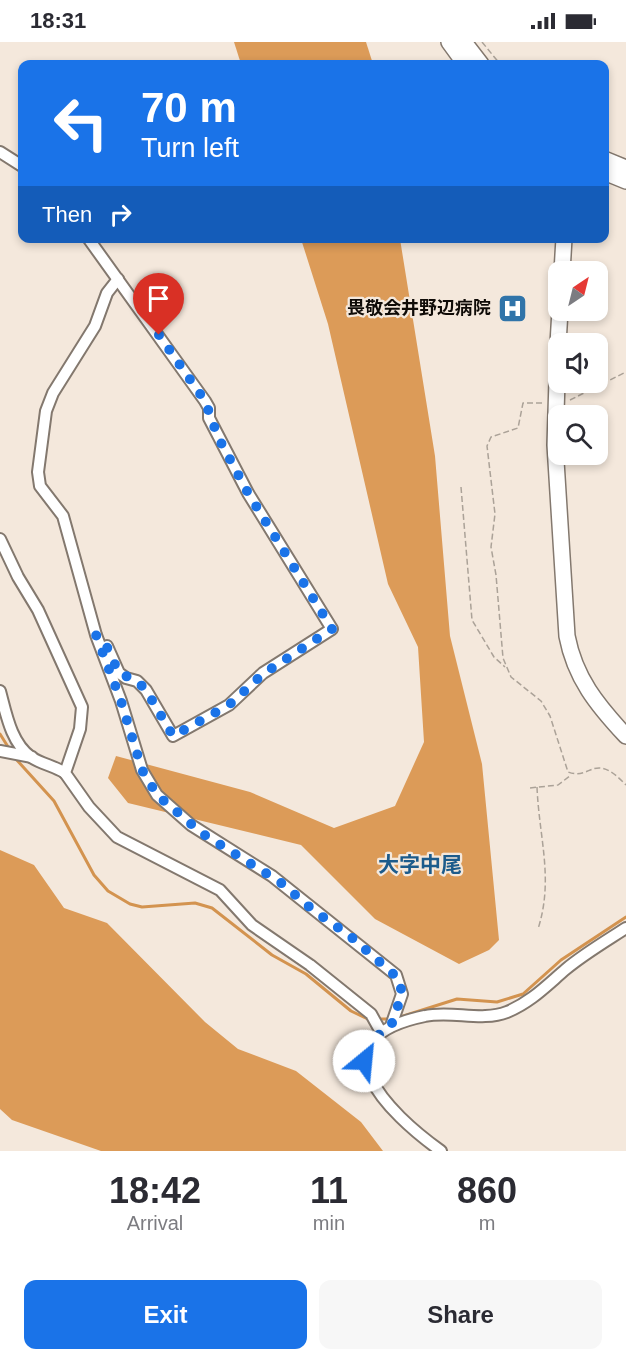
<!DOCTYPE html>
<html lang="en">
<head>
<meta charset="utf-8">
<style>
  body { margin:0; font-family:Helvetica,"Noto Sans JP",sans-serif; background:#f7f7f7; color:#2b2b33; height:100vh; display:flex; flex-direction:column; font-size:22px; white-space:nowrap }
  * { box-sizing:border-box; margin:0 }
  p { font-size:20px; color:#7c7c81 }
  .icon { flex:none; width:33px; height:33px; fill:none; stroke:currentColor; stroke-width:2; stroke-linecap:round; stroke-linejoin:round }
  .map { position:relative; height:1109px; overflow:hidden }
  .side { display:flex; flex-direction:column; background:#fff; flex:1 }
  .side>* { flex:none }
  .guide { position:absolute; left:18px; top:18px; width:591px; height:183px; border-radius:12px; box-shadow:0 3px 9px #0003; background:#1a73e8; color:#fff; overflow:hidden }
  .needle { width:39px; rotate:35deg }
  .fabs { position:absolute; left:548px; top:219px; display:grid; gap:12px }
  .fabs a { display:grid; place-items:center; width:60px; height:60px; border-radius:12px; background:#fff; box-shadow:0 3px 9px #0003; font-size:30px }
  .pin { position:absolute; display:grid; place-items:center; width:51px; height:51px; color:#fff; margin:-62px -26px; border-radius:50% 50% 50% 0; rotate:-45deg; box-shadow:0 0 6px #0007 }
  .pin .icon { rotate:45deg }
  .me { position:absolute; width:66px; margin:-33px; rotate:28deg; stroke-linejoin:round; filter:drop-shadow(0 0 4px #0008) }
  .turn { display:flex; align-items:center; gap:21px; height:126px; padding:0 24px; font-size:27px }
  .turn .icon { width:78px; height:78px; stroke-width:2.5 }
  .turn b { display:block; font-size:42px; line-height:51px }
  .then { display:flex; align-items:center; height:57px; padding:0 24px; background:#0003; gap:12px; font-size:22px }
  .eta { display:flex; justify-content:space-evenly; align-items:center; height:102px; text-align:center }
  .eta b { font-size:36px; font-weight:700; line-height:42px }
  .cta { display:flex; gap:12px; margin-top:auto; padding:12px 24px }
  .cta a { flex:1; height:69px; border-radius:12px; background:#1a73e8; color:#fff; font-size:24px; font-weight:700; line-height:69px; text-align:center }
  .cta a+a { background:#f7f7f7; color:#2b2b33 }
  .status { display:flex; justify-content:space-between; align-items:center; height:42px; padding:0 30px; background:#fff; direction:ltr }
  .status svg { height:16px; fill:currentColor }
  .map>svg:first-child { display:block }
</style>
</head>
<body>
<div class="status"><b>18:31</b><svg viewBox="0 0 49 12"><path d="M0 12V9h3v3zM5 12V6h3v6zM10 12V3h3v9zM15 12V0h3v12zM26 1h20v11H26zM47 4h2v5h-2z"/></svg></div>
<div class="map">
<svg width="626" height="1109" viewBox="0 0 626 1109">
  <rect width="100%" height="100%" fill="#f4e8dc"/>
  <!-- forest -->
  <g fill="#dc9b58">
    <path d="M234 0H366L373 22H241Z"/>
    <path d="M301 197H400L435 414 450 594 482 722 499 898 489 908 459 922 375 877 301 803 128 761 108 736 116 714 250 750 334 786 395 764 424 700 418 605 388 542 328 282Z"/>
    <path d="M0 808 34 823 64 866 107 881 205 980 238 1007 296 1029 361 1080 383 1109H101L12 1078 0 1067Z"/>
  </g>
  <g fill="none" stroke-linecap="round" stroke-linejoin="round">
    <!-- stream -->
    <g stroke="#d3934f" stroke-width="3">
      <path d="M0 692 10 708"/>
      <path d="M15 716 54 759 94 833 108 849 130 862 142 865 195 861 212 866 272 913 306 932 351 969 370 978"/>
      <path d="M397 976 457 957 497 960 523 952 561 918 626 875"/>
      <path d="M376 977H391"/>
    </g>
    <defs>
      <g id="street">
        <path d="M0 110 22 124"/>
        <path d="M88 196 205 359 209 366V376L248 451 332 587 263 631 229 663 173 694 146 648 137 639 126 636 119 631 107 604"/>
        <path d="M118 237 107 251 95 284 53 351 46 369 38 430 40 444 63 474 96 593 121 659 142 728 157 753 191 783 272 834 396 933 402 952 391 984"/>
        <path d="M0 497 18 535 38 568 82 665 80 687 65 731 89 765 117 795 220 848 252 883 310 923 371 972 381 990"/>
        <path d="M0 649C6 671 11 701 31 715 41 722 55 724 65 731"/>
        <path d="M0 709 32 715"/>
        <path d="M441 1109C388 1071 312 997 425 974 451 968 482 980 507 970 531 960 546 944 566 927 584 912 606 899 626 886"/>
      </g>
      <g id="secondary">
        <path d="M449 0 465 22"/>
        <path d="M464 0 481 22"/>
        <path d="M604 117 626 126"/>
        <path d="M604 130 626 139"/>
        <path d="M562 230 564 196"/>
        <path d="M558 302 560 268"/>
        <path d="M558 306 555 403 567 594C575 636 597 663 626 694"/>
      </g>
    </defs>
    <!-- street casing -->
    <use href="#street" stroke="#83786e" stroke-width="14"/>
    <!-- secondary casing -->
    <use href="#secondary" stroke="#83786e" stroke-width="18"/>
    <!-- path -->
    <g stroke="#aba298" stroke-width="1.5" stroke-dasharray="6 3" stroke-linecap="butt">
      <path d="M482 0 500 22"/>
      <path d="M570 358 626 330"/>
      <path d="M542 361H523L518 386 491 395 487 404 495 472 491 505 496 533 503 616 511 635 541 659 550 674 568 730C592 739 593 708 626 743"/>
      <path d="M461 445 472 578 494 615 505 625"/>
      <path d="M537 745C539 796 554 837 538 887"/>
      <path d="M530 746 558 743 571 733"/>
    </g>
    <!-- street -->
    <use href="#street" stroke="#fff" stroke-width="10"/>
    <!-- secondary -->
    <use href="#secondary" stroke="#fff" stroke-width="15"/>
  </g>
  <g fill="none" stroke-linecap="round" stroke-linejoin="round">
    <!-- route -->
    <path stroke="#1a73e8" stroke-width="10" stroke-dasharray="0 18" d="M159 293 205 359 218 395 248 451 332 587 263 632 229 663 173 694 146 648 137 639 119 631 105 601 96 593 121 659 142 728 157 753 203 792 280 840 313 868 350 894 399 937 402 952 391 984 376 995 366 1011 364 1019"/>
  </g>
  <!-- icons -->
  <defs>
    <symbol id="hospital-square" viewBox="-11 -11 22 22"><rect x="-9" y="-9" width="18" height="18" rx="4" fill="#3074a9" stroke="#f4e8dc"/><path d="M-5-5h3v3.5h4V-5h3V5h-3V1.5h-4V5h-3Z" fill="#fff"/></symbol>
  </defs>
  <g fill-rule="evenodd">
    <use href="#hospital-square" x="496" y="250" width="33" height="33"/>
  </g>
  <g text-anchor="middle" stroke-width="4.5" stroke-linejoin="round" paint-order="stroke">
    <!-- poi labels -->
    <g font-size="18" font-weight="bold" fill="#0f0b07" stroke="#f4e8dc" text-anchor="end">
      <text x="491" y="272">畏敬会井野辺病院</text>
    </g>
    <!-- quarter labels -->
    <g font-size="21" font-weight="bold" fill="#1c5b8b" stroke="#f4e8dc">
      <text x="420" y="830">大字中尾</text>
    </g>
  </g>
</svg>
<div class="fabs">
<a><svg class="needle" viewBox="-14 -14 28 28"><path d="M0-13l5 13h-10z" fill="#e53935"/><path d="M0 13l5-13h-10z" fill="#7c7c81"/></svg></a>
<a><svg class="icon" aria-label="sound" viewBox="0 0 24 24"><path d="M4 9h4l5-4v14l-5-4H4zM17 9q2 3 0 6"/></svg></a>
<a><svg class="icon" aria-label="search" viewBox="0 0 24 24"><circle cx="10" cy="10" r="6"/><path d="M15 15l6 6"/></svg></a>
</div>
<div class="pin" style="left:159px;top:293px;background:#d93025"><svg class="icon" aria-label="arrive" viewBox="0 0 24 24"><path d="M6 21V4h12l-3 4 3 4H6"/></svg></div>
<svg class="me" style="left:364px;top:1019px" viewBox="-20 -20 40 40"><circle r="19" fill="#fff"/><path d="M0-13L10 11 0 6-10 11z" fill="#1a73e8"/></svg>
<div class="guide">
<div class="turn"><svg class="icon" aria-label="left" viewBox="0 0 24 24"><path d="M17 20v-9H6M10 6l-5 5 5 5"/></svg><div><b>70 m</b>Turn left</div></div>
<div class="then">Then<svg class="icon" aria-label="right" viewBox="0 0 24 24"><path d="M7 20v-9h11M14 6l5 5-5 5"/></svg></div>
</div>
</div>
<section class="side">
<div class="eta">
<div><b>18:42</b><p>Arrival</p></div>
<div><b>11</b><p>min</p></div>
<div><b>860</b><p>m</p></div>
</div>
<div class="cta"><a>Exit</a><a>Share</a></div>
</section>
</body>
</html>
